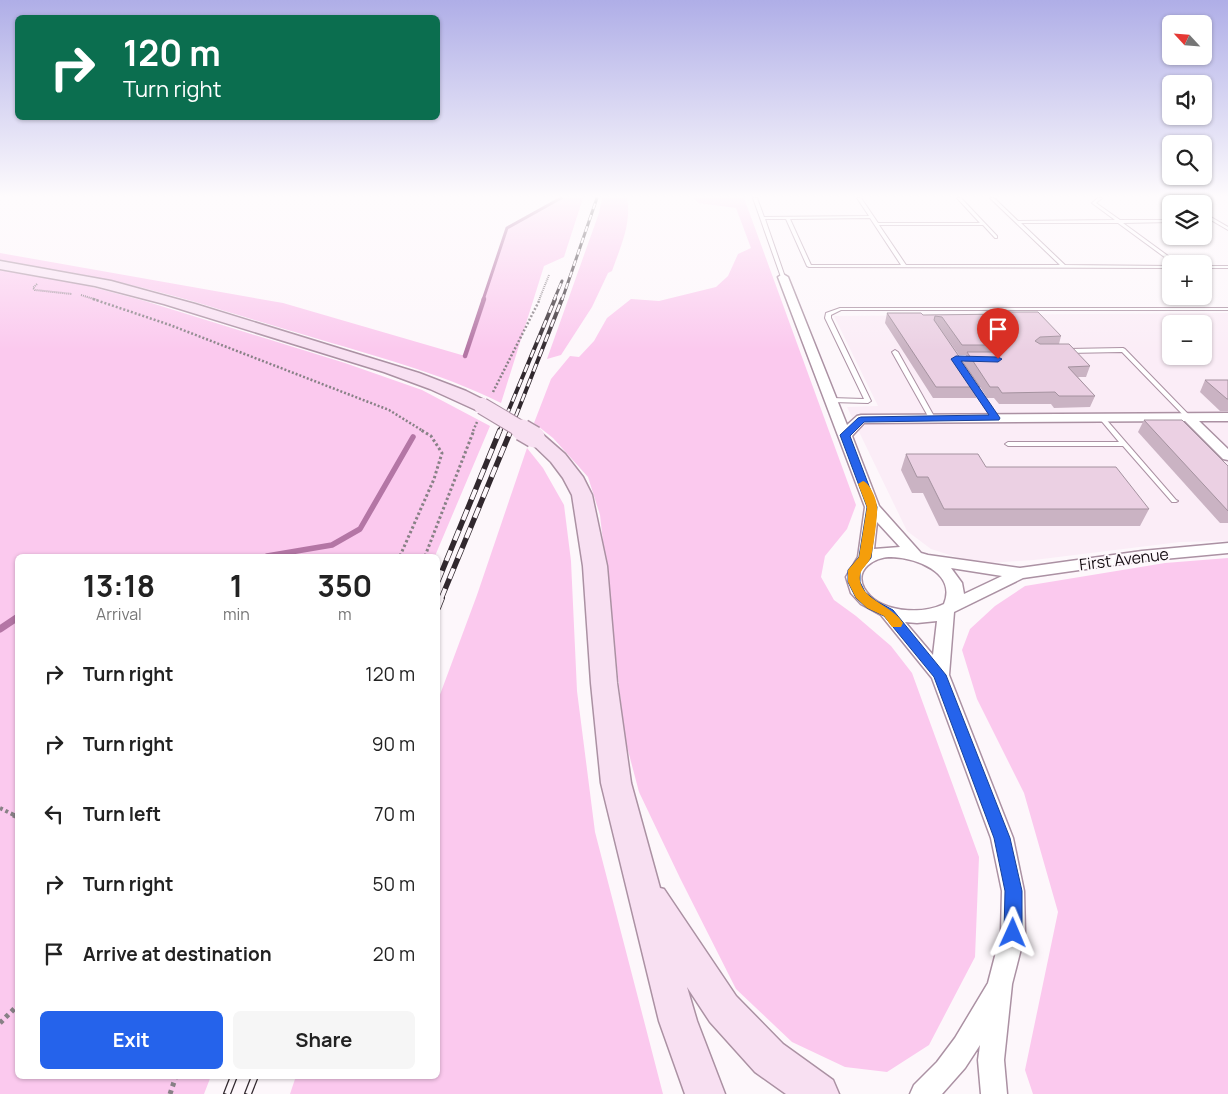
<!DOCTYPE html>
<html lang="en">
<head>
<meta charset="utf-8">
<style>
  body { margin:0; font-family:Manrope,sans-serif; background:#f6f6f6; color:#222; height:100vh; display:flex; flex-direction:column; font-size:19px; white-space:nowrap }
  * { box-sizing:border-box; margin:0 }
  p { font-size:16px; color:#767676 }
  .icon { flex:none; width:28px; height:28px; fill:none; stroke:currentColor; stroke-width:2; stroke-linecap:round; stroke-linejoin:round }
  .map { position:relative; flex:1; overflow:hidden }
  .panel { position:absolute; left:15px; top:554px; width:425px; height:525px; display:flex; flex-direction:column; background:#fff; border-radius:8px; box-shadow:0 1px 4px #0004 }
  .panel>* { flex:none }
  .hud { position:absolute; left:15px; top:15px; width:425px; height:105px; border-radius:8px; box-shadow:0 1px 4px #0004; background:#0b6e4f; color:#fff; overflow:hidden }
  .needle { width:32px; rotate:296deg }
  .buttons { position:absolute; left:1162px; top:15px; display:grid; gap:10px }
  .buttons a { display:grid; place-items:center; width:50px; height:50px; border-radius:8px; background:#fff; box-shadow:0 1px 4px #0004; font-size:25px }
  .pin { position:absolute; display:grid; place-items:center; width:42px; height:42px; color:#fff; margin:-51px -21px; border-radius:50% 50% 50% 0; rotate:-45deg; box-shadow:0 0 5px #0007 }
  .pin .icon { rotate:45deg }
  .me { position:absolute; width:55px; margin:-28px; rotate:1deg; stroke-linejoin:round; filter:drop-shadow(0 0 4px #0008) }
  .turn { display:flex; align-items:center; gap:18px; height:105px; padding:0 25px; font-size:22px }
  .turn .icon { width:65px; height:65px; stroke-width:2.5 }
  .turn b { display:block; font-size:35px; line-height:42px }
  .eta { display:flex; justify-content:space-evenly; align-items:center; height:85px; text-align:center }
  .eta b { font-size:30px; font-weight:700; line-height:35px }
  .button { display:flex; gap:10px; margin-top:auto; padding:10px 25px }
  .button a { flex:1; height:58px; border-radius:8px; background:#2563eb; color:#fff; font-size:20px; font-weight:700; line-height:58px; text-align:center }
  .button a+a { background:#f6f6f6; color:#222 }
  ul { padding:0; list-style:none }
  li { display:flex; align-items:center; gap:15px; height:70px; padding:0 25px }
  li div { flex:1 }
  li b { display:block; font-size:19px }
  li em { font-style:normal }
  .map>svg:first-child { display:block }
</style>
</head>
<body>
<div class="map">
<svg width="1228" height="1094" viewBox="0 0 1228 1094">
  <rect width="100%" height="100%" fill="#fdf7fb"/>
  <!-- built -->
  <path fill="#fbedf7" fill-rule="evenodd" d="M1228 313V541L1180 542 1034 560 990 563 959 558 931 549 907 531 847 407 878 406 834 316ZM1171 324H1204V356H1171Z"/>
  <!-- green -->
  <g fill="#fbc9ee">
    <path d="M561 198H583L564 257 544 266 501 403C439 372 371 355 305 335 246 318 187 298 127 284 85 274 42 268 0 262V253L283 303 465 356 507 228Z"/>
    <path d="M602 198H627C632 223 620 248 612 271L608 273 592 307 561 355 547 359 599 213Z"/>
    <path d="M694 198H744L856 505 847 529 825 556 821 577 834 600 856 616 891 646 912 673 979 857 975 957 929 1045 887 1072 845 1067 792 1042 736 989 680 878 639 792 625 739 600 515 588 477 553 438 534 423 551 379 570 356 579 357 594 341 607 318 631 299 659 301 716 287 728 276 738 254 751 248 736 208 698 203Z"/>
    <path d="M0 270 81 284 145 301 345 363 422 390 490 426 435 556H18V1076H211L204 1094H0Z"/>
    <path d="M527 448 543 468 564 505 571 561 577 691 595 832 663 1094H290L296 1076H438V700L477 595Z"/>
    <path d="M1228 558V1094H1033L1025 1070 1058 912 1024 793 977 699 962 650 970 629 995 606 1025 586 1165 563Z"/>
  </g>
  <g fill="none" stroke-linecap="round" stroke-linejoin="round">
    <!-- stream-far3 -->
    <path stroke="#b476a5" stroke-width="3" d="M483 300 507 228 561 198"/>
    <!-- stream-far2 -->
    <path stroke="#b476a5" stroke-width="4.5" d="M465 356 484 299"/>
    <!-- stream-far1 -->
    <path stroke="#b476a5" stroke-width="5.5" d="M267 556 332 545 360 529 413 437"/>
    <!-- stream -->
    <path stroke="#b476a5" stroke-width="7" d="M0 629 18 617"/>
    <defs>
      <g id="lane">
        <path d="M753 198H757L764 217 869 216 857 198H861L878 223H980L957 198H961L997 236V238H995L983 225H879L906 265H1060L990 198H994L1018 221 1115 220 1092 203 1098 198H1102L1096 203 1120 220H1171V222L1123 223 1179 264H1174L1118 223H1021L1065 265 1171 266V268L809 267 807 266 786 219H765L785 277 783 278 781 277ZM870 218 901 265H811L790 219Z"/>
        <path d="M1177 198H1182L1190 204H1185Z"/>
        <path d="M1204 213 1228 227V230L1204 216Z"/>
        <rect x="1204" y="266" width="24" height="2"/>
        <path d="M840 308H1228V310H841L831 315V318L871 401 868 403 831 402 828 400 831 398 864 399 825 318 826 313Z"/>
        <path d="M1123 348 1125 349 1191 417V419H1187L1122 352 1067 353 1064 351 1067 349Z"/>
        <path d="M895 350 898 352 935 418 934 419 932 420 929 418 892 352Z"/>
        <path d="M973 382 976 384 998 418 997 419 995 420 992 418 970 384Z"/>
        <path d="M1102 416 1104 417 1176 500 1178 501 1176 502H1172L1123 446H1008L1005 444 1008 442H1119L1099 418Z"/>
      </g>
      <path id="street" d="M783 274 788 277 847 425 857 416 861 415 1228 413V421H1199L1228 449V460L1223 459 1185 421 864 423 852 436 879 506 921 553 928 555 1020 568 1142 551 1228 543V553L1142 561 1023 578 954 612 949 675 1013 838 1024 891 1025 933 1012 984 1004 1060 1007 1094H981L978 1060 980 1045 965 1068 942 1094H910L914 1085 937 1062 955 1038 988 983 1001 933 1002 891 991 838 932 678 881 615 861 604 851 593 846 577 858 557 865 507 778 277ZM877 522 900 547 874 549ZM891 557C916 558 957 572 944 604 921 615 878 613 864 588 854 569 875 557 891 557ZM951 568 1002 576 964 594 962 583ZM937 621 933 655 905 622 917 623Z"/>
      <g id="secondary">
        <path d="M0 261 111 281 195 304 419 373 466 391 488 402 491 406 488 410 482 411 476 410 430 389 384 372 164 304 95 286 0 269Z"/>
        <path d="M534 431 541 433 565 454 583 477 592 495 607 566 617 683 631 783 660 888 664 889 736 996 783 1044 833 1080 839 1094H786L755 1072 710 1022 687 987 697 1021 725 1094H685L659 1021 601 783 591 683 583 566 572 495 563 478 551 462 525 437 527 433Z"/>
      </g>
    </defs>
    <!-- lane casing -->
    <use href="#lane" stroke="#ab91a3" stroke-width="2"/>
    <!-- street casing -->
    <use href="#street" stroke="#ab91a3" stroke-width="3"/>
    <!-- secondary casing -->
    <use href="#secondary" stroke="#ab91a3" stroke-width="3"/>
    <!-- path-far4 -->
    <g stroke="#888186" stroke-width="2" stroke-dasharray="1 1" stroke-linecap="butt">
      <path d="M37 284 33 288 35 290 72 294"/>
      <path d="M81 295 97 300"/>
      <path d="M539 300 549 275"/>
    </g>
    <!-- path-far3 -->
    <g stroke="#888186" stroke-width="2.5" stroke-dasharray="2 2" stroke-linecap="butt">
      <path d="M93 299 170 325 389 410 423 431"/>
      <path d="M493 392 540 299"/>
      <path d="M473 431 477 422"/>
    </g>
    <!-- path-far2 -->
    <g stroke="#888186" stroke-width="3" stroke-dasharray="2.5 2.5" stroke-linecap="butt">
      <path d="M400 556 434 479 442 453 431 436 421 430"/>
      <path d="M425 556 474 430"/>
    </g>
    <!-- path-far1 -->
    <path stroke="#888186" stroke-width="4" stroke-dasharray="3 3" stroke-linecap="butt" d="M0 808 16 816"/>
    <!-- path -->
    <g stroke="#888186" stroke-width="5" stroke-dasharray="4 4" stroke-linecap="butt">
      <path d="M13 815 18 817"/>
      <path d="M0 1023 18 1005"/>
      <path d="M170 1094 176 1076"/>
    </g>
    <!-- lane -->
    <use href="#lane" fill="#fff" fill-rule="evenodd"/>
    <!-- street -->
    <use href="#street" fill="#fff" fill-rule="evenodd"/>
    <!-- secondary -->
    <use href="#secondary" fill="#f8e0f2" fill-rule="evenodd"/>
    <defs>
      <g id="rail-far4">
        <path d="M554 300 562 281"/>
        <path d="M562 300 597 198"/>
      </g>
      <g id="rail-far3">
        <path d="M500 431 555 299"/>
        <path d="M510 431 562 299"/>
      </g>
      <g id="rail-far2">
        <path d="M438 581 500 430"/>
        <path d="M441 599 511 430"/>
      </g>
      <path id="rail-far1" d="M438 608 442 598"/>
      <g id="rail">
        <path d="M227 1094 234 1076"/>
        <path d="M248 1094 255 1076"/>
      </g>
    </defs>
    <!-- rail-far4 casing -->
    <use href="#rail-far4" stroke="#31282e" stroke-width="3"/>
    <!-- rail-far3 casing -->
    <use href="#rail-far3" stroke="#31282e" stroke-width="4"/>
    <!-- rail-far2 casing -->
    <use href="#rail-far2" stroke="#31282e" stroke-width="5.5"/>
    <!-- rail-far1 casing -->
    <use href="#rail-far1" stroke="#31282e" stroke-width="6"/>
    <!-- rail casing -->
    <use href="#rail" stroke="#31282e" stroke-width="8"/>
    <!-- rail-far4 -->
    <use href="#rail-far4" stroke="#fdf7fb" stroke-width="2" stroke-dasharray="6" stroke-linecap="butt"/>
    <!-- rail-far3 -->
    <use href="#rail-far3" stroke="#fdf7fb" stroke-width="2.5" stroke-dasharray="8" stroke-linecap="butt"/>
    <!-- rail-far2 -->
    <use href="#rail-far2" stroke="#fdf7fb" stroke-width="4" stroke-dasharray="11" stroke-linecap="butt"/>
    <!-- rail-far1 -->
    <use href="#rail-far1" stroke="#fdf7fb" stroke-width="4.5" stroke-dasharray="14" stroke-linecap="butt"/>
    <!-- rail -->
    <use href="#rail" stroke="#fdf7fb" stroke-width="5.5" stroke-dasharray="18" stroke-linecap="butt"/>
    <defs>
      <path id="secondary-bridge-far1" d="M482 406 524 431"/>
      <path id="secondary-bridge" d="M522 430 534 437"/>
    </defs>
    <!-- secondary-bridge-far1 casing -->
    <use href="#secondary-bridge-far1" stroke="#ab91a3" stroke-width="18" stroke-linecap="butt"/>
    <!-- secondary-bridge casing -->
    <use href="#secondary-bridge" stroke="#ab91a3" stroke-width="24" stroke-linecap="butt"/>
    <!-- secondary-bridge-far1 -->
    <use href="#secondary-bridge-far1" stroke="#f8e0f2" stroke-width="16"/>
    <!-- secondary-bridge -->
    <use href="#secondary-bridge" stroke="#f8e0f2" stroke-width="21"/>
  </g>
  <!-- wall -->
  <g fill="#cab3c3" fill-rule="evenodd">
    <path d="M1009 312 1061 336 1059 344 1090 366 1086 377H1078L1095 396 1090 407 1054 408 1051 404H999L994 398H987L980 387 976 398H933L885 323 887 313 923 315 1008 314ZM939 327 959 355H966L964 363Z"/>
    <path d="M1205 380H1228V411H1220L1200 392Z"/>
    <path d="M1144 420 1228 466V523H1220L1138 432Z"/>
    <path d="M906 454 986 467 1149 509 1140 526H939L923 493H912L901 470Z"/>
  </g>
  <!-- building -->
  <g fill="#ebd0e3" stroke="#a4929f">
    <path d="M1009 312H1038L1061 336 1040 337 1035 341 1040 344H1069L1090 366 1068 367 1095 396H1059L1055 392 1002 393 998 387H990L967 352H1001L1006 349 1005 347 1001 345H962L942 317 935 316 934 320 980 387H936L887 313H921L923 315 1011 314Z"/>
    <path d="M1205 380H1228V399H1227Z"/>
    <path d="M1144 420H1182L1228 466V511Z"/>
    <path d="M906 454H978L986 467H1116L1149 509H944L928 477H917Z"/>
  </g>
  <!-- sky -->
  <linearGradient id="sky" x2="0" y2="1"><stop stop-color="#afaee7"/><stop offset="0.56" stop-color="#fefbfd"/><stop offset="1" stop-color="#fefbfd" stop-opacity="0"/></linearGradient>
  <rect width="1228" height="351" fill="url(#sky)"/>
  <!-- route -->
  <path fill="#2563eb" stroke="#184099" d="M956 356 998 357 1002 359 998 362 961 361 1000 418 999 420 864 422 850 436 877 507 871 558 860 571V582L865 592 876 601 893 610 946 675 1010 838 1022 891V933L1019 939 1013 942 1007 939 1004 933 1005 891 994 838 934 677 884 616 867 608 856 598 848 582V570L859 557 867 507 840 435 858 418 861 417 989 415 951 359Z"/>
  <!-- slow -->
  <path fill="#f59e0b" d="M863 481C870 483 877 500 877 507 878 514 873 550 871 557 867 567 858 569 860 581 863 600 893 606 903 623L901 627H892L884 616 867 608 856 598 848 582V570L859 557 867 507 858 484Z"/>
  <g text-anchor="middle" stroke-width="4" stroke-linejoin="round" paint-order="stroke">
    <!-- street labels -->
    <g font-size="16" fill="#140b11" stroke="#fdf7fb">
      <text transform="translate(1124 559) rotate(-7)" y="6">First Avenue</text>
    </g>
  </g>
</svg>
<div class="buttons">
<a><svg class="needle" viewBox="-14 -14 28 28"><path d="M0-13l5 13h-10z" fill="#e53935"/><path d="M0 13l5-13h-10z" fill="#767676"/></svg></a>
<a><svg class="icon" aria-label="sound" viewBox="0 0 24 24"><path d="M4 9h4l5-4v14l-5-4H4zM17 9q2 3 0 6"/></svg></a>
<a><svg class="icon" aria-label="search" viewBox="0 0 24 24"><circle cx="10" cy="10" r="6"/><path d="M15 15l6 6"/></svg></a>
<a><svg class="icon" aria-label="layers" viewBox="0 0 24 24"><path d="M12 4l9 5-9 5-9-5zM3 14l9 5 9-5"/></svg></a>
<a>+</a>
<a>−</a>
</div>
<div class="pin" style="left:998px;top:359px;background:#d93025"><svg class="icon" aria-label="arrive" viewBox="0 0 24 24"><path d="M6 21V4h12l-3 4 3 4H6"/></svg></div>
<svg class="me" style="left:1013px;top:933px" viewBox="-20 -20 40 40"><path d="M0-17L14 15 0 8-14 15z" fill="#2563eb" stroke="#fff" stroke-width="4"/></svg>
<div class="hud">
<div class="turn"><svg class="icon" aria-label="right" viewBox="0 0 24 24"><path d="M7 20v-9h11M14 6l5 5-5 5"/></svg><div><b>120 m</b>Turn right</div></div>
</div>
<section class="panel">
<div class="eta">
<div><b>13:18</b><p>Arrival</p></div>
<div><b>1</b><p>min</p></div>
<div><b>350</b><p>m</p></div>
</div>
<ul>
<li><svg class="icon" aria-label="right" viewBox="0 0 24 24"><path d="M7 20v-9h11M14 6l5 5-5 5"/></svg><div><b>Turn right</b></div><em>120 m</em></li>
<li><svg class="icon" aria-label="right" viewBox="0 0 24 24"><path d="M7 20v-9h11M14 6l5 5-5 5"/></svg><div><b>Turn right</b></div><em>90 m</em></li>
<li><svg class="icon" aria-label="left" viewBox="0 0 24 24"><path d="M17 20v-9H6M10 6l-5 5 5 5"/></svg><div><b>Turn left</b></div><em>70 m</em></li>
<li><svg class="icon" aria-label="right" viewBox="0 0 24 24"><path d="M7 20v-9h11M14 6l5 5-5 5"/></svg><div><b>Turn right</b></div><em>50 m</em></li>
<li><svg class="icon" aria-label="arrive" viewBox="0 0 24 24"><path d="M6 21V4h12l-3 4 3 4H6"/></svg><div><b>Arrive at destination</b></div><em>20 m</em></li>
</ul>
<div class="button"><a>Exit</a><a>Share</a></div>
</section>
</div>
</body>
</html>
